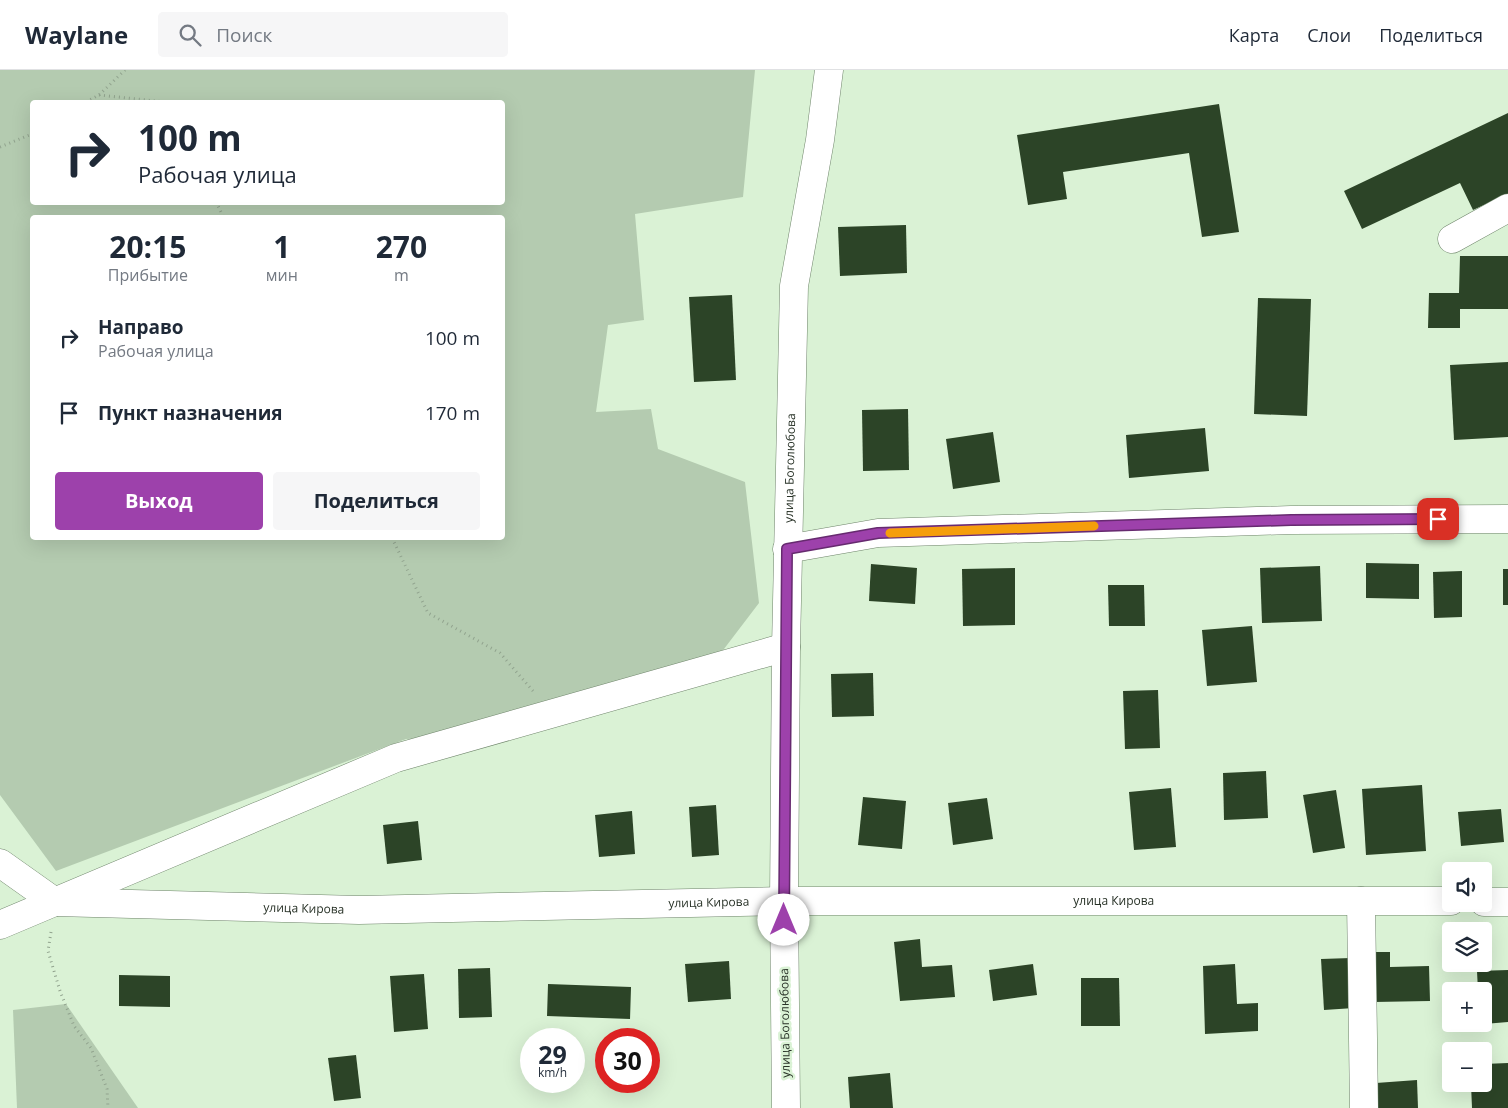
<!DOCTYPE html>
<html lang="ru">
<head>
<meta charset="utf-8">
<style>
  body { margin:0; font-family:"Open Sans",sans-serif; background:#f6f6f7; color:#1f2937; height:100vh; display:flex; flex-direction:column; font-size:19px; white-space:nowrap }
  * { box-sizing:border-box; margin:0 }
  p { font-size:16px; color:#747a83 }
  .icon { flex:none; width:28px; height:28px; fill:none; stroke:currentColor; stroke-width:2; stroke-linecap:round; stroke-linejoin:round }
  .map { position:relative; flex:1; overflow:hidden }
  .sheet { position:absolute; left:30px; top:145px; width:475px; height:325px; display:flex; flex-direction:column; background:#fff; border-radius:5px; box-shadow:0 5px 20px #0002 }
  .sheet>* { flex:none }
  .hud { position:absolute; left:30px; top:30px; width:475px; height:105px; border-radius:5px; box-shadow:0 5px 20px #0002; background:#fff; color:#1f2937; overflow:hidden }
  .buttons { position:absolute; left:1442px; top:792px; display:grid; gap:10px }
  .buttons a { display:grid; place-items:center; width:50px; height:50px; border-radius:5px; background:#fff; box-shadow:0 5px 20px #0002; font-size:25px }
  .speed { position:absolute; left:520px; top:958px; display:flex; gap:10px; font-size:25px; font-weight:700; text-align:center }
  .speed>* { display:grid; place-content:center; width:65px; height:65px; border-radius:50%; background:#fff; box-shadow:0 5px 20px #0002; line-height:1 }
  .speed small { font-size:12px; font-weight:400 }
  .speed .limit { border:8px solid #d22; background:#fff; color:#111 }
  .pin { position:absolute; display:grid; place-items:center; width:42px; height:42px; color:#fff; margin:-21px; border-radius:10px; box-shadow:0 2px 8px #0006 }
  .me { position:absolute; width:55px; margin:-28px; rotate:0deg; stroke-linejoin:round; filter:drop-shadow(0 0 4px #0008) }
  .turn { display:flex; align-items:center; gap:18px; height:105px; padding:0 25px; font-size:22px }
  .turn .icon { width:65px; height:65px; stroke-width:2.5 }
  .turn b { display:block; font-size:35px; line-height:42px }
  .eta { display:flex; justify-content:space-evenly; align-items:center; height:85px; text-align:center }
  .eta b { font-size:30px; font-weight:700; line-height:35px }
  .action { display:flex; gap:10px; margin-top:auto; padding:10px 25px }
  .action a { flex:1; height:58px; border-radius:5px; background:#9d41ab; color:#fff; font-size:20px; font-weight:700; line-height:58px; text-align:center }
  .action a+a { background:#f6f6f7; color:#1f2937 }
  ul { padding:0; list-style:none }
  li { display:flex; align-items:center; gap:15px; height:75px; padding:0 25px }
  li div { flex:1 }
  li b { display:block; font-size:19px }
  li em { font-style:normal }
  header { display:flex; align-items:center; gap:30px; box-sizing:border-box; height:70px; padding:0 25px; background:#fff; border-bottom:1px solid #e0e1e3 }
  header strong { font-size:24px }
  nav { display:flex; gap:28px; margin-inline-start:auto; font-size:18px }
  .search { width:350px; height:45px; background:#f6f6f7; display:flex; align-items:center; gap:12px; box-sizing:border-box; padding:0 18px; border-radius:5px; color:#747a83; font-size:19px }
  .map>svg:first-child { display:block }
</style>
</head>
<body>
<header>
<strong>Waylane</strong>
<div class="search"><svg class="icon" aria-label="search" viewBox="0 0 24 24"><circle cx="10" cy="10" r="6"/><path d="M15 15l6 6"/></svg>Поиск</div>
<nav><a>Карта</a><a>Слои</a><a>Поделиться</a></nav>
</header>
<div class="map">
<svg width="1508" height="1038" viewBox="0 0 1508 1038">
  <rect width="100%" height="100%" fill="#daf2d5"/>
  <!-- green -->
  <g fill="#b4cbb0" fill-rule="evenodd">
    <path d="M0 0H755L743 127 635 144 644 250 608 255 596 342 651 339 658 379 745 412 759 533 711 596 479 666 406 669 56 801 0 725ZM32 32H502V132H32ZM32 148H502V468H32Z"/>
    <path d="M66 934 138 1038H17L13 940Z"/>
  </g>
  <!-- building -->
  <g fill="#2c4427">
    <path d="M1219 34 1239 162 1202 167 1189 83 1063 102 1067 129 1028 135 1017 65Z"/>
    <path d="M1508 43V124L1473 140 1460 113 1362 159 1344 121Z"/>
    <path d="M906 155 907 203 840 206 838 157Z"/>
    <path d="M1460 186H1508V239H1460V258H1428L1429 223H1459Z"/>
    <path d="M732 225 736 310 694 312 689 227Z"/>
    <path d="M1258 228 1311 229 1307 346 1254 344Z"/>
    <path d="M1508 292V367L1454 370 1450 295Z"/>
    <path d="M908 339 909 400 863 401 862 340Z"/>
    <path d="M1205 358 1209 401 1129 408 1126 365Z"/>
    <path d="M993 362 1000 412 953 419 946 369Z"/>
    <path d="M1366 493 1419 494V529L1366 528Z"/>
    <path d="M871 494 917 498 915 534 869 531Z"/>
    <path d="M1320 496 1322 551 1262 553 1260 498Z"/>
    <path d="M1015 498V555L963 556 962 499Z"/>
    <rect x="1503" y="499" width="5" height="36"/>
    <path d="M1462 501V547L1434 548 1433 502Z"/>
    <path d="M1108 515H1144L1145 556H1109Z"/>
    <path d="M1252 556 1257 612 1207 616 1202 560Z"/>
    <path d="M873 603 874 646 832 647 831 604Z"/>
    <path d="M1158 620 1160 678 1125 679 1123 621Z"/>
    <path d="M1266 701 1268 748 1224 750 1223 703Z"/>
    <path d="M1422 715 1426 781 1366 785 1362 719Z"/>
    <path d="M1171 718 1176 777 1134 780 1129 722Z"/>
    <path d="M1336 720 1345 778 1313 783 1303 725Z"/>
    <path d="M863 727 906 731 902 779 858 775Z"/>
    <path d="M987 728 993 769 953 775 948 733Z"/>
    <path d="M716 735 719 785 692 787 689 737Z"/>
    <path d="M1501 739 1504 772 1461 776 1458 742Z"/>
    <path d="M632 741 635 784 599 787 595 745Z"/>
    <path d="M418 751 422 790 387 794 383 755Z"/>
    <path d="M920 869 922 897 952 895 955 927 900 931 894 872Z"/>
    <path d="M1373 882H1390V897L1429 896 1430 931 1374 932Z"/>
    <path d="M1351 888 1354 938 1324 940 1321 889Z"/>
    <path d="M729 891 731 929 688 932 685 894Z"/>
    <path d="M1033 894 1037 925 993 931 989 900Z"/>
    <path d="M1235 894 1237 934 1258 933V961L1205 964 1203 896Z"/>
    <path d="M490 898 492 947 459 948 458 899Z"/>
    <path d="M1508 900V952L1484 954V921H1478L1477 901Z"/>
    <path d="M424 904 428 959 394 962 390 906Z"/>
    <path d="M119 905 170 906V937L119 936Z"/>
    <path d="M1081 908H1119L1120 956H1081Z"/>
    <path d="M548 914 631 917 630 949 547 946Z"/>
    <path d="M356 985 361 1028 334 1031 328 988Z"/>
    <path d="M1508 993V1038H1472L1471 1014H1484V994Z"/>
    <path d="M890 1003 893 1038H850L848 1007Z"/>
    <path d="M1417 1010 1418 1038H1378L1376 1013Z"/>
  </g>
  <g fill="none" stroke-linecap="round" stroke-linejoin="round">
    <defs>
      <g id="minor">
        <path d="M1452 169 1508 138"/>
        <path d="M787 479 878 463 1291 450 1508 449"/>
        <path d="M0 793 55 832"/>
        <path d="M1361 831 1364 1038"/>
        <path id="s1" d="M55 832 359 840 784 831H1451"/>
        <path d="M1484 832H1508"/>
        <path d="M0 855 396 688 786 577"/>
        <path id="s2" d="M786 1038 784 831 786 577 794 216 820 70 829 0"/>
      </g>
    </defs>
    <!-- minor casing -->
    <use href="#minor" stroke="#6e846a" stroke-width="29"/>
    <!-- path -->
    <g stroke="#91a38e" stroke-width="3" stroke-dasharray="1 4" stroke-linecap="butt">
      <path d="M99 25 165 32"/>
      <path d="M86 32 99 25 125 0"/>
      <path d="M0 77 32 64"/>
      <path d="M216 132 224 148"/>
      <path d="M392 468 428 543 500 583 533 621"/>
      <path d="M51 862 48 881 60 921 74 956 91 978 107 1019 108 1038"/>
    </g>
    <!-- minor -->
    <use href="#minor" stroke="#fff" stroke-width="28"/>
  </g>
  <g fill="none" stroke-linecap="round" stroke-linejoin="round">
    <defs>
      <path id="route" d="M784 850 787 479 878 463 1291 450 1438 449"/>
    </defs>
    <!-- route casing -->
    <use href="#route" stroke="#662a6f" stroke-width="12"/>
    <!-- route -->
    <use href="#route" stroke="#9d41ab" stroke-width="9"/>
    <!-- slow -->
    <path stroke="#f59e0b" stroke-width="9" d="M890 463 1094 456"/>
  </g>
  <g text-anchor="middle" stroke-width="5" stroke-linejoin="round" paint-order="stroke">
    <!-- street labels -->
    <g font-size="12" fill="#273126" stroke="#daf2d5">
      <text dy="4" stroke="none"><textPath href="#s2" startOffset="640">улица Боголюбова</textPath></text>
      <text dy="4" stroke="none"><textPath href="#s1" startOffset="1059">улица Кирова</textPath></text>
      <text dy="4" stroke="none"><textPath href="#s1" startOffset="654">улица Кирова</textPath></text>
      <text dy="4" stroke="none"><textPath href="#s1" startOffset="249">улица Кирова</textPath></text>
      <text transform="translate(785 953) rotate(-91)" y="4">улица Боголюбова</text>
    </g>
  </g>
</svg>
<div class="buttons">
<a><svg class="icon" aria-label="sound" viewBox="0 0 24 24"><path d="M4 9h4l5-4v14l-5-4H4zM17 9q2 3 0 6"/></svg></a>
<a><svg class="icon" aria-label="layers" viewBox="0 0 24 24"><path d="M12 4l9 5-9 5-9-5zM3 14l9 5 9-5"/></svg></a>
<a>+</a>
<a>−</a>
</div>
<div class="speed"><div>29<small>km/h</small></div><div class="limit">30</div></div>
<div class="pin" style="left:1438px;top:449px;background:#d93025"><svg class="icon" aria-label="arrive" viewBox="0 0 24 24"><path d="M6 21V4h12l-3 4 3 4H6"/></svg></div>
<svg class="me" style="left:784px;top:850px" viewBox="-20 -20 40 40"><circle r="19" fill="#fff"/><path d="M0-13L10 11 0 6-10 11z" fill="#9d41ab"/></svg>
<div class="hud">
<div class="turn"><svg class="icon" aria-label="right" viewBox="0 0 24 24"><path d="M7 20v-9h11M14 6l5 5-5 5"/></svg><div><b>100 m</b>Рабочая улица</div></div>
</div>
<section class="sheet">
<div class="eta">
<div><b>20:15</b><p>Прибытие</p></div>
<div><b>1</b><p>мин</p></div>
<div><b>270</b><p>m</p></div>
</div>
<ul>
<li><svg class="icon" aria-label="right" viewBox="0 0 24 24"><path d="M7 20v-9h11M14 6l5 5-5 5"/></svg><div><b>Направо</b><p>Рабочая улица</p></div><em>100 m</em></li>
<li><svg class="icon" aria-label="arrive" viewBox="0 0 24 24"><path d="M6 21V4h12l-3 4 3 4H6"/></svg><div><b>Пункт назначения</b></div><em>170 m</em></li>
</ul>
<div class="action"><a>Выход</a><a>Поделиться</a></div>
</section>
</div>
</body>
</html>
